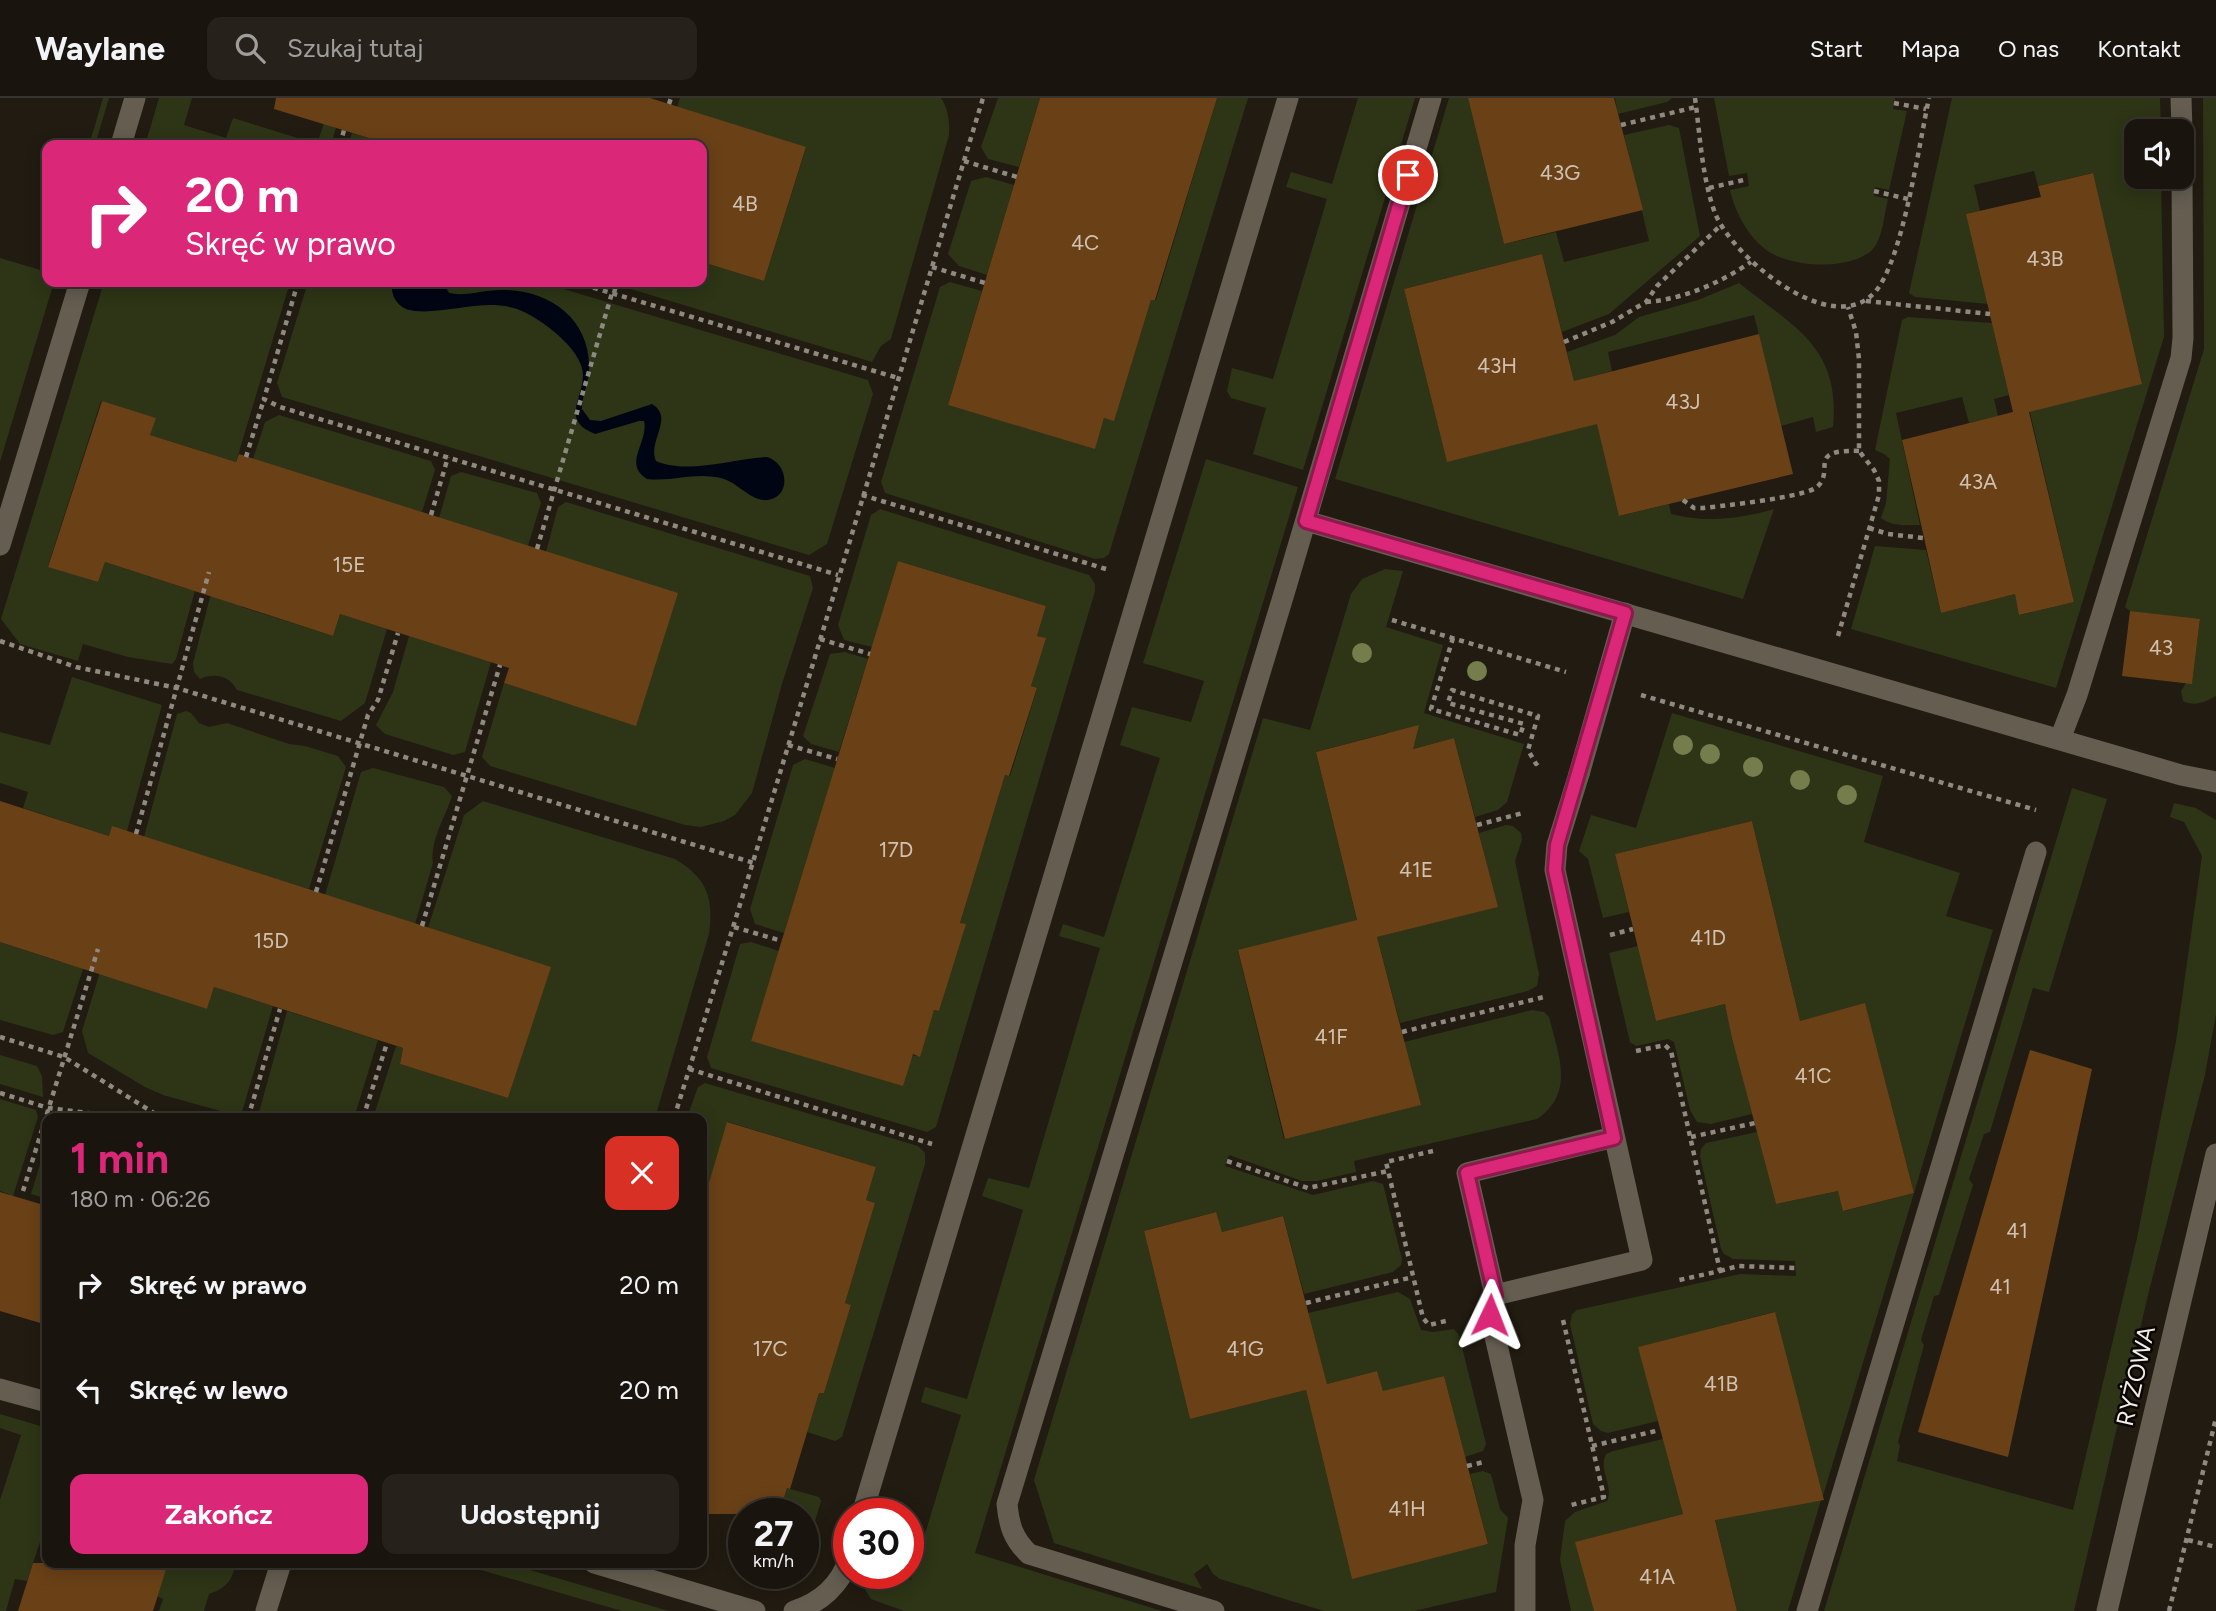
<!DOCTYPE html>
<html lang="pl">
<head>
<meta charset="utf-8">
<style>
  body { margin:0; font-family:Figtree,sans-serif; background:#26211b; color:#f1f3f6; height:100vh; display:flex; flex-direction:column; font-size:26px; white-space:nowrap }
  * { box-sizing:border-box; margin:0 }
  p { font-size:23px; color:#9f9e9d }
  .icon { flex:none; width:38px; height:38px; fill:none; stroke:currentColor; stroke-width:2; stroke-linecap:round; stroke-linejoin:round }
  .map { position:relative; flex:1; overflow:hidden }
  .panel { position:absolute; left:42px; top:1015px; width:665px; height:455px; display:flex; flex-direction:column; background:#19140d; border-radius:14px; box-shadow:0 4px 18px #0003,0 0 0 2px #37332e }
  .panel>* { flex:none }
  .banner { position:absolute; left:42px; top:42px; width:665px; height:147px; border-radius:14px; box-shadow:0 4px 18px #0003,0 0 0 2px #37332e; background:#db2777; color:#fff; overflow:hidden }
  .tools { position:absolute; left:2124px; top:21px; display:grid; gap:14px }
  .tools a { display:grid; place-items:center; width:70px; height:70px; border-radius:14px; background:#19140d; box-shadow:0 4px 18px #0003,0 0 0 2px #37332e; font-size:35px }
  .speed { position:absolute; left:728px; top:1400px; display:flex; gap:14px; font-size:35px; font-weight:700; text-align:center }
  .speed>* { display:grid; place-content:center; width:91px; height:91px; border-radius:50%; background:#19140d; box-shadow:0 4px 18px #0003,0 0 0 2px #37332e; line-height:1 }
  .speed small { font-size:18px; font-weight:400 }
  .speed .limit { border:10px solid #d22; background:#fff; color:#111 }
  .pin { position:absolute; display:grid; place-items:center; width:60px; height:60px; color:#fff; margin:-30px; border:4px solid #fff; border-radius:50%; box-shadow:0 2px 7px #0007 }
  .me { position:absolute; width:77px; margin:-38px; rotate:2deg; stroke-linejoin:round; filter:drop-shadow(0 0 5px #0008) }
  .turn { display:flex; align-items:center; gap:24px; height:147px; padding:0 28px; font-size:32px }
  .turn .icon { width:91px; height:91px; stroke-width:2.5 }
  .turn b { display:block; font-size:49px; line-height:60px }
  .round { display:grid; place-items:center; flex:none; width:74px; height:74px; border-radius:14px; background:#26211b }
  .overview { display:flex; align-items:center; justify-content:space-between; height:119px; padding:0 28px }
  h1 { font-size:42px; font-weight:700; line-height:52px; color:#db2777 }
  .action { display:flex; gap:14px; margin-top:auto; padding:14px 28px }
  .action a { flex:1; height:80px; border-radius:14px; background:#db2777; color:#fff; font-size:28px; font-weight:700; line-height:80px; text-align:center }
  .action a+a { background:#26211b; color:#f1f3f6 }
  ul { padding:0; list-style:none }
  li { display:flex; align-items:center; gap:21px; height:105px; padding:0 28px }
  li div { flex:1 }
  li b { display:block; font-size:26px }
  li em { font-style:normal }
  header { display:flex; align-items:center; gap:42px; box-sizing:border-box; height:98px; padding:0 35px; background:#19140d; border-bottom:2px solid #37332e }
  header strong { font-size:33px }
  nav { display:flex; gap:38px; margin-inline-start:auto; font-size:24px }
  .search { width:490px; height:63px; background:#26211b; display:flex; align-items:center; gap:18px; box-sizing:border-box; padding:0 24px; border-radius:14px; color:#9f9e9d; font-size:26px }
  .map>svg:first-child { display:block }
</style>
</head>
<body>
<header>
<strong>Waylane</strong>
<div class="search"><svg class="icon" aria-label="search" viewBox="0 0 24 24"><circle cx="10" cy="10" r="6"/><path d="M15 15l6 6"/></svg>Szukaj tutaj</div>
<nav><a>Start</a><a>Mapa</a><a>O nas</a><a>Kontakt</a></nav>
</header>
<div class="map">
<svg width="2216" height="1513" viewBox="0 0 2216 1513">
  <rect width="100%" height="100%" fill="#211b11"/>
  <!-- green -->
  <g fill="#2d3516">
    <path d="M103 0H109L95 47H89Z"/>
    <path d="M159 0H192L184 27 226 40 233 20 317 46 324 25 336 30 331 47H145Z"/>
    <path d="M680 0H941C948 10 950 25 949 37L891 241 881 248 872 264 624 189 626 184H702V164L764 183 806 50 677 9Z"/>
    <path d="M998 0H1040L1019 69 988 61 981 49Z"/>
    <path d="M1217 0H1248L1109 456 1104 460 1095 461 885 395 881 384 940 189 950 184 982 193 948 307 1095 350 1104 320 1114 322 1151 202H1156Z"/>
    <path d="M1358 0H1415L1303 372 1253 356 1266 310 1231 300 1227 293 1232 270 1273 281 1327 101 1286 89 1291 74 1332 86Z"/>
    <path d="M1449 0H1468L1504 146 1556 134 1564 164 1649 143 1624 37 1669 27 1679 30 1700 138 1609 216 1562 234 1542 156 1404 191 1447 363 1585 329 1567 254 1615 237 1639 219 1698 202 1739 185C1794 229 1841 249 1833 329L1816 334 1813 319 1781 328 1754 217 1608 254 1612 273 1586 280 1620 418 1669 406 1671 416C1706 425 1739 421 1774 411L1743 501 1335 381Z"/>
    <path d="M1615 0H1672L1667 4 1618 16Z"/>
    <path d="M1714 0H1895L1893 11 1907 13 1889 92 1875 89 1874 98 1888 101C1884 116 1883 141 1872 152 1849 173 1789 170 1765 151 1747 137 1735 114 1730 92L1749 88 1747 75 1729 78Z"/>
    <path d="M1952 0H2160L2161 33H2137V79H2161L2164 239 2056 590 1851 531 1875 448 1926 452 1941 515 2015 496 2020 517 2074 504 2025 293 2088 299 2142 285 2092 75 2038 88 2034 73 1974 87 1980 113 1967 116 1988 206 1915 199 1909 195Z"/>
    <path d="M2203 0H2216V598C2205 604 2195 609 2183 603L2181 593 2186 585H2192L2200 522 2130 513 2125 509 2204 251Z"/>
    <path d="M352 35 392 47H348Z"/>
    <path d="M986 79 1014 87 987 177 959 168 948 156 971 83Z"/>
    <path d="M0 160 47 174V184H54L0 364Z"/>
    <path d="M104 184H287L288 191 236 364 150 337 155 320 101 303 48 468 98 484 105 464 188 491 201 471 176 561 172 566 128 559 83 546 78 563 20 546 1 521Z"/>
    <path d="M308 184H540L868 282 873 296 827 446 809 457 282 299 277 285Z"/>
    <path d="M1908 219 1992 225 2009 297 1994 301 1998 318 1969 325 1962 299 1896 315 1920 427C1906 427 1893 429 1881 420L1886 405 1890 361 1884 356 1875 352 1902 222Z"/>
    <path d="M279 317 431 363 435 372 422 414 253 361 265 324Z"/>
    <path d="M1206 361 1298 389 975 1455 1162 1513H904L871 1501 864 1490 869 1475H888L911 1482 961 1317 921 1304 925 1289 967 1301 1023 1112 982 1098 988 1080 1029 1090 1100 850 1059 838 1063 826 1104 839 1160 660 1120 647 1132 609 1191 624 1204 583 1143 565Z"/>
    <path d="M461 374 537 395 541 405 528 448 439 420 451 378Z"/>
    <path d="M566 404 810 478 813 490 782 586 752 695 735 717 724 723 701 729 685 727 490 668 482 659 504 585 635 627 546 454 558 409Z"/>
    <path d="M880 411 1089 477 1095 486V493L936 1029 927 1034 711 970 707 959 740 846 751 844 779 853 751 943 919 958 934 912 939 913 965 827 960 825 1005 677 1010 678 1037 591 1031 588 1045 540 1037 538 1046 508 898 463 872 549 844 542 838 527 871 417Z"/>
    <path d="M1385 471 1403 473 1386 529 1443 547 1424 615 1524 646 1507 704 1498 712 1475 719 1454 640 1393 656 1387 635 1316 654 1362 843 1238 853 1284 1041 1420 1007 1404 944 1532 912 1544 914 1549 919C1558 956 1576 994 1537 1021L1354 1063 1356 1074 1317 1083H1302L1229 1057 1225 1068 1313 1097 1373 1083 1383 1086 1402 1161 1401 1167 1393 1174 1304 1196 1283 1118 1222 1134 1215 1114 1144 1133 1190 1321 1306 1292 1352 1480 1488 1446 1470 1376 1483 1373 1491 1376 1500 1411 1508 1420 1496 1494 1414 1513H1324L1220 1481 1213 1476 1207 1466 1194 1476 1202 1491 1054 1445 1034 1382 1263 620 1310 632 1351 496 1362 481Z"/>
    <path d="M216 476 242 509 333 538 340 516 387 531 365 605 341 623 237 592C229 577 214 575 200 581L194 574 193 565Z"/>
    <path d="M409 538 491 564 465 654 453 657 385 636 376 627 393 594Z"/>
    <path d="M845 554 868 561 839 654 811 646 803 638 830 556Z"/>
    <path d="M72 579 162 607 127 733 109 738 23 710 28 694 0 685V634L50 647Z"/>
    <path d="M186 613 191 615 199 625 209 629 227 625 289 646 305 648 338 658 346 669 309 791 144 739 177 616Z"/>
    <path d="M1672 615 1883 678 1864 744 1960 775 1946 818 1993 832 1823 1398 1774 1214 1639 1249 1658 1323 1608 1335 1601 1333 1593 1326 1570 1226 1572 1216 1577 1212 1740 1176 1796 1178 1795 1163 1733 1161 1724 1156 1721 1151 1700 1058 1701 1051 1706 1045 1757 1034 1776 1106 1838 1093 1844 1113 1914 1095 1865 906 1800 923 1752 723 1615 756 1629 814 1603 820 1588 761 1579 753 1591 717 1636 730Z"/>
    <path d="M805 661 835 670 784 835 755 826 750 811 793 667Z"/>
    <path d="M373 670 444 689 452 698C445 720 430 742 433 765L415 826 325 797 361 674Z"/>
    <path d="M2072 690 2107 701 2049 894 2033 890 1990 1034 1984 1036 1969 1081 1973 1087 1939 1197 1934 1198 1921 1242 1924 1247 1898 1344 1900 1348 1897 1363 2073 1412 2137 1140 2176 943 2202 758 2184 724 2170 719 2174 705 2196 710 2216 722V916L2205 977 2149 1193 2074 1513H1824Z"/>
    <path d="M483 703 675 761C707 780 714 800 709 836L655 1020H373L396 948 403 950 400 966 508 1000 550 870 428 830 464 717Z"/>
    <path d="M1506 727 1513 728 1521 735 1522 742 1515 763 1539 876 1537 888 1528 893 1400 925 1377 839 1497 809 1479 735Z"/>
    <path d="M0 844 61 864 90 849 63 934 53 937 0 922Z"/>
    <path d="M1638 848 1656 923 1725 906 1752 1016 1711 1026 1697 1024 1690 1012 1674 944 1668 941 1636 948 1630 944 1609 855Z"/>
    <path d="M106 854 122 883 207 911 214 889 273 908 242 1014 231 1016 163 997 145 989 88 955 82 933Z"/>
    <path d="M287 913 378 942 354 1020H261L258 1018Z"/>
    <path d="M0 957 37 968 42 978 43 999 0 986Z"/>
    <path d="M705 985 918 1048 925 1055V1066L842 1339 835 1343 807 1334 819 1295H824L851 1207 845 1205 875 1105 866 1102 876 1069 728 1024 702 1108V1020H691L689 1014 698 989Z"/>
    <path d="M0 1001 36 1012 38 1019 13 1098 0 1093Z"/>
    <path d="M47 1043V1101L31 1096Z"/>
    <path d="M1398 1194 1410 1201 1421 1232 1433 1234 1454 1231 1459 1237 1486 1346 1483 1353 1465 1359 1444 1278 1383 1294 1377 1273 1327 1286 1308 1215Z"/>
    <path d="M0 1316 47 1330V1442L41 1441 27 1483 15 1481 6 1513H0V1402L21 1337 0 1330Z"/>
    <path d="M1663 1341 1683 1416 1576 1444 1594 1513H1571L1560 1462 1565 1423 1575 1414 1607 1403C1614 1388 1598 1372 1606 1356L1613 1353Z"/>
    <path d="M787 1390 819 1399 821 1403 803 1464V1416H779Z"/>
    <path d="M1821 1402 1788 1513H1737L1712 1409Z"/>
    <path d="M164 1465H231L235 1469C231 1485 224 1491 209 1496L204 1513H159L163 1501 157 1498 167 1466Z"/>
    <path d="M457 1465H506L669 1513H622Z"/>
  </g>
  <!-- water -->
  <path fill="#000514" d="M392 184H443L449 195C466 199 486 191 503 192 550 192 592 222 589 274 588 286 582 298 582 311L590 322 601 323 652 306C675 320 647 343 656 363 687 377 735 360 767 359 788 365 792 398 768 402 752 404 739 386 724 381 698 373 673 384 647 381 622 366 649 344 644 323H639L595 336C560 322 583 302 583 277 583 251 539 219 517 211 483 200 449 216 415 213 399 212 390 199 392 184Z"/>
  <!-- building -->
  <g fill="#6a4117">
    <path d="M276 0H650L806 49 764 183 702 164V47H392L274 11Z"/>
    <path d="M1040 0H1217L1155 202H1151L1114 323 1104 320 1095 351 948 307Z"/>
    <path d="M1468 0H1614L1643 112 1504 146Z"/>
    <path d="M2093 75 2142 286 2029 314 2074 504 2019 517 2015 496 1941 515 1902 342 2013 314 1966 116 2041 99 2038 88Z"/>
    <path d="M1542 156 1574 283 1759 236 1793 376 1619 418 1597 326 1447 364 1404 191Z"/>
    <path d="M102 303 156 320 150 337 236 364 239 356 678 495 636 628 504 585 509 570 340 516 333 538 105 464 98 484 48 469Z"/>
    <path d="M898 463 1046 508 1037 538 1046 540 1031 588 1037 590 1009 678 1005 677 960 825 966 826 939 913 934 912 920 959 913 956 903 988 751 943Z"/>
    <path d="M2130 513 2200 521 2192 586 2122 578Z"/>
    <path d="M1419 627 1413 651 1454 640 1498 809 1377 839 1421 1007 1285 1041 1238 852 1357 822 1316 654Z"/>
    <path d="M0 703 109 738 112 728 551 869 508 1000 400 966 403 950 214 889 207 911 0 844Z"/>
    <path d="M1752 723 1800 923 1865 905 1914 1095 1843 1113 1838 1093 1776 1106 1732 940 1725 906 1656 923 1615 756Z"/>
    <path d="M2030 952 2092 971 2008 1359 1918 1334Z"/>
    <path d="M727 1024 876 1069 866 1102 875 1105 845 1205 851 1207 824 1295H819L790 1391 787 1390 779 1416H702V1108Z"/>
    <path d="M0 1094 47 1108V1227L0 1213Z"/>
    <path d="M1216 1114 1222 1134 1283 1118 1327 1286 1377 1273 1383 1293 1444 1278 1488 1446 1352 1481 1306 1292 1190 1321 1144 1133Z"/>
    <path d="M1775 1214 1824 1402 1715 1422 1737 1513H1594L1575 1444 1683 1416 1638 1249Z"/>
    <path d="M33 1465H168L153 1513H18Z"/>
  </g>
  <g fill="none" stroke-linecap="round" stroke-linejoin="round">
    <!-- path -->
    <g stroke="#8f8a81" stroke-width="4.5" stroke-dasharray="5 5" stroke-linecap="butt">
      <path d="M1695 0C1700 37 1702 80 1715 115 1732 159 1832 242 1875 194 1903 162 1919 46 1929 0"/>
      <path d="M1894 5 1926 11"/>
      <path d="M669 6 671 0"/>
      <path d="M1621 27 1696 9"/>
      <path d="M340 47 344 32"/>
      <path d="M964 63 1017 79"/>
      <path d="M1709 90 1748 81"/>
      <path d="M1874 93 1908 101"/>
      <path d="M932 169 985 185"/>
      <path d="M298 184 264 301 280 309 838 477"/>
      <path d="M574 184 898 280"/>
      <path d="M614 195 617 184"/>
      <path d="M1866 203 1990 216"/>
      <path d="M1646 204C1684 201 1720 185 1751 164"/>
      <path d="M1564 244 1612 224 1646 204 1657 188 1721 127"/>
      <path d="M246 359 264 301"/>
      <path d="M862 397 1106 471"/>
      <path d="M1683 402 1694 410H1703C1722 408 1806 399 1817 389 1836 372 1805 351 1859 353"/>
      <path d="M431 417 448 359"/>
      <path d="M1869 430 1888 436 1923 440"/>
      <path d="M537 451 612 195"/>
      <path d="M1392 522 1566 574"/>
      <path d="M1838 538 1879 397V383L1874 372 1859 353V261L1856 234 1848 209"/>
      <path d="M1453 540 1431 611 1520 637 1524 626 1448 605 1452 592 1538 618 1528 652 1536 666 1540 663"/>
      <path d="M820 541 870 556"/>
      <path d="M0 543 76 569 177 590 754 765"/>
      <path d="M1641 597 2036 712"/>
      <path d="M788 647 837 661"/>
      <path d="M1477 727 1523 715"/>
      <path d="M136 736 209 474"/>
      <path d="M316 794 368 617 378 602 398 535"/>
      <path d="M422 828 500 567"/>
      <path d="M734 829 782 843"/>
      <path d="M1610 837 1633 831"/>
      <path d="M1402 934 1544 899"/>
      <path d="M0 939 64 959 162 1020"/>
      <path d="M1636 953 1665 947 1671 953 1720 1173 1675 1183"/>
      <path d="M689 971 932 1046"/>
      <path d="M0 995 48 1010 129 1020"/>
      <path d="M248 1020 280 911"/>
      <path d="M363 1020 387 945"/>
      <path d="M674 1020C780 681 880 340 983 0"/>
      <path d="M1691 1039 1755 1025"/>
      <path d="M1433 1053 1386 1064 1423 1220 1429 1227 1450 1222"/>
      <path d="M1227 1063 1308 1090 1388 1073"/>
      <path d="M23 1093 98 851"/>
      <path d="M1720 1173 1738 1168 1796 1170"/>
      <path d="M1306 1205 1413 1179"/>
      <path d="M1563 1222 1604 1399 1571 1407"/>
      <path d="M1592 1348 1660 1332"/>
      <path d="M1467 1368 1484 1364"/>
      <path d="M2188 1442 2216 1449"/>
      <path d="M2169 1513 2216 1320"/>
    </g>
    <!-- service -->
    <g stroke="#645d50" stroke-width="21">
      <path d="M2181 0 2182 33"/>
      <path d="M1306 423 2181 677 2216 684"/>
      <path d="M2060 641 2077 597 2181 260 2183 240 2182 79"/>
      <path d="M1579 676 1625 515"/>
      <path d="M266 1513 281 1465"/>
      <path d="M1214 1513 1029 1456C1013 1441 1009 1427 1007 1406L1283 499 1431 0"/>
      <path d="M1807 1513 2036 754"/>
    </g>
    <!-- minor -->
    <g stroke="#645d50" stroke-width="21">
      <path d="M121 47 135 0"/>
      <path d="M0 447 80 184"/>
      <path d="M1495 1197 1467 1075 1614 1039"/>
      <path d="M0 1291 47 1304"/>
      <path d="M862 1416 1288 0"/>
      <path d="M594 1465 755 1513"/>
      <path d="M794 1513C820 1505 840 1487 849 1461"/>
      <path d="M1525 1513V1447L1533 1402 1490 1217 1495 1197 1642 1162 1555 772 1557 747 1579 676"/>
    </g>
    <!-- tertiary -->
    <path stroke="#645d50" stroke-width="21" d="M2107 1513 2216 1056"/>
  </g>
  <!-- trees -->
  <g fill="#747d4b">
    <circle cx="1362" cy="555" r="10"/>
    <circle cx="1477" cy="573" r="10"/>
    <circle cx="1683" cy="647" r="10"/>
    <circle cx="1710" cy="656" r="10"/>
    <circle cx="1753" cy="669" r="10"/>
    <circle cx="1800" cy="682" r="10"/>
    <circle cx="1847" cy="697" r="10"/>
  </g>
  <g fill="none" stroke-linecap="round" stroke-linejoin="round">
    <defs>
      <path id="route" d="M1408 77 1306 423 1625 515 1557 747 1555 772 1614 1040 1467 1075 1495 1197 1490 1217"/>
    </defs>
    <!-- route casing -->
    <use href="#route" stroke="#8e194d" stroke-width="18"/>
    <!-- route -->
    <use href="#route" stroke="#db2777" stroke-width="12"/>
  </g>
  <g text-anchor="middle" stroke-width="5" stroke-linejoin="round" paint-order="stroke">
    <!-- number labels -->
    <g font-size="21" fill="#d0c2b2">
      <text x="1560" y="82">43G</text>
      <text x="745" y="113">4B</text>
      <text x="1085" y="152">4C</text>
      <text x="2045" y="168">43B</text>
      <text x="1497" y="275">43H</text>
      <text x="1683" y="311">43J</text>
      <text x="1978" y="391">43A</text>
      <text x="349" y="474">15E</text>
      <text x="2161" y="557">43</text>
      <text x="896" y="759">17D</text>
      <text x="1416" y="779">41E</text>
      <text x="1708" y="847">41D</text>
      <text x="271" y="850">15D</text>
      <text x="1331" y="946">41F</text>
      <text x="1813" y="985">41C</text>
      <text x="2017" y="1140">41</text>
      <text x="2000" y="1196">41</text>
      <text x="770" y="1258">17C</text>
      <text x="1245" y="1258">41G</text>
      <text x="1721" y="1293">41B</text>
      <text x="1407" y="1418">41H</text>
      <text x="1657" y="1486">41A</text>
    </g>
    <!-- street labels -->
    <g font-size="24" fill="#f2ede6" stroke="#090604">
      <text transform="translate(2136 1278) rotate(-77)" y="8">RYŻOWA</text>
    </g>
  </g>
</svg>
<div class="tools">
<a><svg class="icon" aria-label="sound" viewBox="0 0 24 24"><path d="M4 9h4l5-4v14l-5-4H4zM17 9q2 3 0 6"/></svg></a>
</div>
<div class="speed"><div>27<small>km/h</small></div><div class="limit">30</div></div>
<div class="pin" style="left:1408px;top:77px;background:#d93025"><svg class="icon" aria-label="arrive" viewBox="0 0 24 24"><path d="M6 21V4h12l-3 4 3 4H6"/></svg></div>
<svg class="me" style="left:1490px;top:1217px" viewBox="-20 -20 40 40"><path d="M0-17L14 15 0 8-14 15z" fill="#db2777" stroke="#fff" stroke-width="4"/></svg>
<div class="banner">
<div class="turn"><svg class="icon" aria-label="right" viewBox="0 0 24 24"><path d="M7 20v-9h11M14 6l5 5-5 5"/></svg><div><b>20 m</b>Skręć w prawo</div></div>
</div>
<section class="panel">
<div class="overview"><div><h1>1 min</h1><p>180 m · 06:26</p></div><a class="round" style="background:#d93025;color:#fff"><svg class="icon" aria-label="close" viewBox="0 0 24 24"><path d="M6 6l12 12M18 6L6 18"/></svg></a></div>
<ul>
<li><svg class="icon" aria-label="right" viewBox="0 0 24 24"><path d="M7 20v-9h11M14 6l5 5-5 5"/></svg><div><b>Skręć w prawo</b></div><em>20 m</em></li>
<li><svg class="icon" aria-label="left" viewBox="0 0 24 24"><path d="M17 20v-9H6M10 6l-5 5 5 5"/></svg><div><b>Skręć w lewo</b></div><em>20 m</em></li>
</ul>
<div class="action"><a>Zakończ</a><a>Udostępnij</a></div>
</section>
</div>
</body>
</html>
